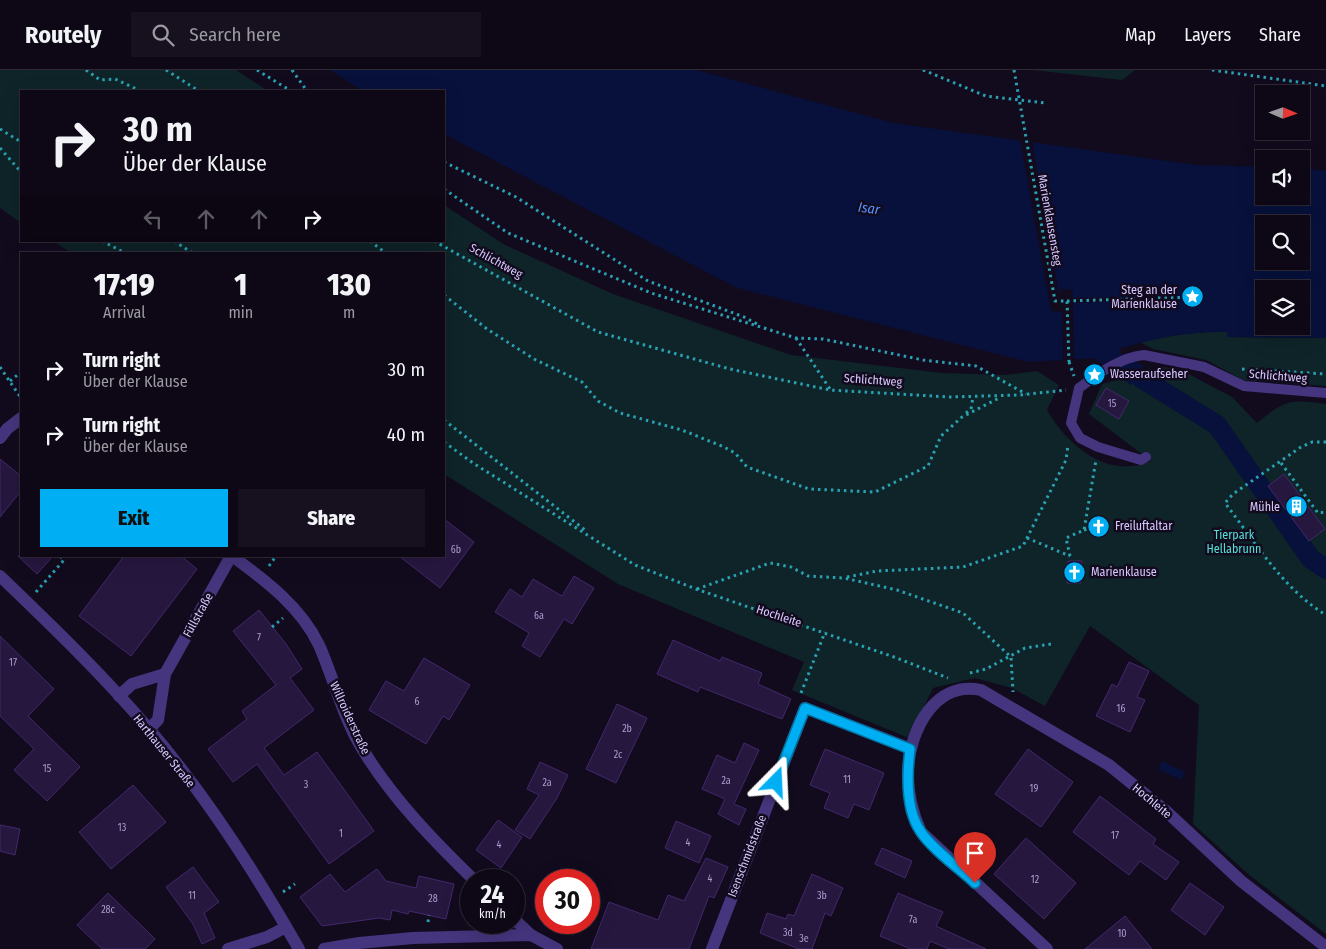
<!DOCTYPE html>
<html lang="en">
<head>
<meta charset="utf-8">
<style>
  body { margin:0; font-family:"Fira Sans Condensed",sans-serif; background:#17111f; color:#f1f3f6; height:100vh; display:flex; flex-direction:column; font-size:19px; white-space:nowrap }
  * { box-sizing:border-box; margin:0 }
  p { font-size:16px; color:#9b9aa1 }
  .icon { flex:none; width:28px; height:28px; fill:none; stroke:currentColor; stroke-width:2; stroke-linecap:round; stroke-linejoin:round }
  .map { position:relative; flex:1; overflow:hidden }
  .sheet { position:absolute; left:20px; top:182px; width:425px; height:305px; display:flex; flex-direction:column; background:#0e0816; border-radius:0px; box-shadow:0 5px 20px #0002,0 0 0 1px #2e2935 }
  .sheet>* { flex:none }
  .banner { position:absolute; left:20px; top:20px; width:425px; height:152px; border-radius:0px; box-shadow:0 5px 20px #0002,0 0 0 1px #2e2935; background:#0e0816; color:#f1f3f6; overflow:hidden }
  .needle { width:32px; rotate:92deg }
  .controls { position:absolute; left:1255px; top:15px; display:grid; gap:10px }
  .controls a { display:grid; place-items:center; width:55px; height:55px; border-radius:0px; background:#0e0816; box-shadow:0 5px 20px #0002,0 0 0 1px #2e2935; font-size:25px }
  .speed { position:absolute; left:460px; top:799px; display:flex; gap:10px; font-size:25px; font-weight:700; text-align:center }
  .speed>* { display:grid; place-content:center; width:65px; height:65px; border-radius:50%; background:#0e0816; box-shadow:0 5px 20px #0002,0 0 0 1px #2e2935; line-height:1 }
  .speed small { font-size:12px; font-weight:400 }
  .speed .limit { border:8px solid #d22; background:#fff; color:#111 }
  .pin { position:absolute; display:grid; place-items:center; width:42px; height:42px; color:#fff; margin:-51px -21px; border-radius:50% 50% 50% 0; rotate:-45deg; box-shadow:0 0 5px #0007 }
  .pin .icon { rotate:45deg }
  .me { position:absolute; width:55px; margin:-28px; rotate:21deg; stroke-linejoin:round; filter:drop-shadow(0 0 4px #0008) }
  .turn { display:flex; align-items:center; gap:18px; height:105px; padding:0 20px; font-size:22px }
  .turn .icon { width:65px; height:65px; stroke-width:2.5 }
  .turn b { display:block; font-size:35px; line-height:42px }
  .lanes { display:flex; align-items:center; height:48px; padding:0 20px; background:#0003; justify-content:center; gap:25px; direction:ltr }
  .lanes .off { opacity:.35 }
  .eta { display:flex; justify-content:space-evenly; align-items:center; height:85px; text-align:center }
  .eta b { font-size:30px; font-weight:800; line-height:35px }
  .primary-button { display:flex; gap:10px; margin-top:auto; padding:10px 20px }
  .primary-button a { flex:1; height:58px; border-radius:0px; background:#00aff3; color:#111; font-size:20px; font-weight:800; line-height:58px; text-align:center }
  .primary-button a+a { background:#17111f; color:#f1f3f6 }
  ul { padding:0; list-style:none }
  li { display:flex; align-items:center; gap:15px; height:65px; padding:0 20px }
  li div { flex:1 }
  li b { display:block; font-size:19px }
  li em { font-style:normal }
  header { display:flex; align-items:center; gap:30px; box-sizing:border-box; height:70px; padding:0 25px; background:#0e0816; border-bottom:1px solid #2e2935 }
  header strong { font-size:24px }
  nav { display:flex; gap:28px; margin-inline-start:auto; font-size:18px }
  .search { width:350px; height:45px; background:#17111f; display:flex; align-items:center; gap:12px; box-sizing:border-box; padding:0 18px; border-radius:0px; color:#9b9aa1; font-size:19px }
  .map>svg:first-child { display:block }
</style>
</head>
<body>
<header>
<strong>Routely</strong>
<div class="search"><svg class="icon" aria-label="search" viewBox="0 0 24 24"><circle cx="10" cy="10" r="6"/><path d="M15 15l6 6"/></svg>Search here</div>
<nav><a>Map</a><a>Layers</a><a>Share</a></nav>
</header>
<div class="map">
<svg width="1326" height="879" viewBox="0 0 1326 879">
  <rect width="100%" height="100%" fill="#120b1e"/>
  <!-- green -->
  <g fill="#0e2428">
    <path d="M0 0H236L268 21H21V153L0 138Z"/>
    <path d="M1033 0H1135L1122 10Z"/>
    <path d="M444 135 505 175 613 224 791 285 942 303 1005 305 1037 301 1059 315 1047 340C1068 376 1108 410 1151 391L1089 344 1102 314 1140 304 1174 319 1159 305 1161 297 1179 299 1232 327 1257 353C1284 330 1291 329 1326 334V864L1248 804 1193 754 1199 635 1090 556 1045 636 1012 618 975 608 933 618 909 668 792 620 804 592 618 514 444 404V184H74L52 171H444Z"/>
    <path d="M1207 262H1227V267L1326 268V316L1243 310 1206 290 1153 279 1140 272 1164 266Z"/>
  </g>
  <!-- water -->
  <g fill="#07113b" fill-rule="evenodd">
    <path d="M330 0H696L893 53 1196 95 1264 97V126H1301V98L1326 101V268L1227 267V262C1190 261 1156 268 1121 278L1119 282 1144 296 1131 315 1093 288 1029 292 737 218 444 64V21H363ZM1264 154H1301V191H1264ZM1264 219H1301V256H1264Z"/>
    <path d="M1162 691 1185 702 1181 710 1158 699Z"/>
  </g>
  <!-- pier -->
  <path fill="#120b1e" d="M1020 69 1032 71 1059 224 1061 219 1072 220 1073 228 1194 226V228L1073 233 1074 291 1063 292 1062 242 1051 241Z"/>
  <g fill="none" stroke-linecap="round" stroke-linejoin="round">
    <!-- canal -->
    <path stroke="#07113b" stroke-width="20" d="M1141 308 1217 355 1311 489 1326 499"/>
  </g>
  <!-- building -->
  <g fill="#26173f" stroke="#42286c">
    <path d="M1106 318 1129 331 1119 349 1096 335Z"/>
    <path d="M0 389 21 406V421L0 447Z"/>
    <path d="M1284 404 1325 459 1309 471 1268 416Z"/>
    <path d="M444 449 474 472 440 518 399 486H444Z"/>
    <path d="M18 486H53L37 504Z"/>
    <path d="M124 486H181L197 499 131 586 79 546Z"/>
    <path d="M1068 491H1082L1081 513H1067Z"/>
    <path d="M574 506 594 518 572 554 564 549 540 587 522 576 529 563 495 542 510 519 522 527 533 509 562 526Z"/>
    <path d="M259 540 286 574 302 599 290 608 314 640 264 678 284 705 317 682 374 761 329 794 257 694 233 712 208 679 247 649 242 641 276 615 233 561Z"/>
    <path d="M0 566 54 619 28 646 80 697 47 731 14 700 34 679 0 646Z"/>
    <path d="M673 570 720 591 722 587 762 603 758 614 791 629 782 649 700 617 698 622 657 604Z"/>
    <path d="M424 588 470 615 449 650 443 646 426 674 369 640 386 611 404 621Z"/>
    <path d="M1129 592 1149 601 1137 627 1145 630 1130 662 1096 646 1112 614 1117 617Z"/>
    <path d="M617 634 647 648 616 713 586 699Z"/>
    <path d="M744 673 759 680 734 734 746 739 739 755 718 744 725 729 702 719 717 685 735 693Z"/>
    <path d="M825 679 884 703 869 740 854 734 848 748 824 738 830 723 810 715Z"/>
    <path d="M1028 679 1073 712 1041 757 995 724Z"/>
    <path d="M540 692 568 705 557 728 530 769 515 760 539 725 527 719Z"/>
    <path d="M133 715 166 752 111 799 79 762Z"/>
    <path d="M1100 726 1156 769 1153 774 1179 792 1166 810 1140 791 1129 805 1073 762Z"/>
    <path d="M498 750 522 767 501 798 476 780Z"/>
    <path d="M676 751 711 766 699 793 665 778Z"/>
    <path d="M0 755 20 759 15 785 0 781Z"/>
    <path d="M1026 768 1076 813 1044 849 994 804Z"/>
    <path d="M882 778 912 791 905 808 875 794Z"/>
    <path d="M706 788 728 797 714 828 709 826 689 879H591L609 832 658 850 668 825 684 831Z"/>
    <path d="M193 797 219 832 204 843 215 868 202 874 193 854 166 817Z"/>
    <path d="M377 799 386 811 416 818 419 806 454 814 446 849 409 841 408 844 392 840 390 850 379 848 322 856 300 827 330 804 345 822Z"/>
    <path d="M812 804 843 818 831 846 825 843 812 879H799L760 863 767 843 786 849 788 844 794 846Z"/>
    <path d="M1190 813 1224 837 1205 865 1171 840Z"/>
    <path d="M108 823 155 869 145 879H102L77 855Z"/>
    <path d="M898 823 943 842 936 856 986 879H949L930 871 927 879H911L880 866Z"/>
    <path d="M1125 846 1152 879H1085Z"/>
  </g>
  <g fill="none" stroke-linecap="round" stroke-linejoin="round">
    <!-- path -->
    <g stroke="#29a1b2" stroke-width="3" stroke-dasharray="2.5 4" stroke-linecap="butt">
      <path d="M86 0 100 10 115 9 141 21"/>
      <path d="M166 0 199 21"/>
      <path d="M257 0 291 21"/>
      <path d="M292 0 307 21"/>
      <path d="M923 0 986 26 1046 33"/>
      <path d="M1212 0 1326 16"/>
      <path d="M0 59 21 72"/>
      <path d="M0 78 21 102"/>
      <path d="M444 92 516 127 648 211 744 247 759 255"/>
      <path d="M444 119 508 163 651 223 796 268 823 269 923 290 976 296 1026 324"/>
      <path d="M102 171 127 184"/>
      <path d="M174 171 194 184"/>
      <path d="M370 171 387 184"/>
      <path d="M434 171 598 262 730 299 830 320 949 327 1020 325 1066 320"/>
      <path d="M444 225 487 259 534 289 582 312 598 331 620 343 682 360 724 377 735 383 747 397 809 419 875 422 928 396 941 366 962 347 1001 327"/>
      <path d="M1067 231 1193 227"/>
      <path d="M796 268 830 319"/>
      <path d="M1069 292 1074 306"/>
      <path d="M0 297 21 328"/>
      <path d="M1242 299 1326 304"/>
      <path d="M10 311 21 302"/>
      <path d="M966 343 971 339 973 327"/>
      <path d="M444 350 585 460"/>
      <path d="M444 372 473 393 635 495 696 519 894 587 948 608"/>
      <path d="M1326 372H1312L1301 377 1233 424 1225 433C1255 472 1283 519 1326 545"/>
      <path d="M1281 393 1318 443 1326 442"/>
      <path d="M1084 460 1097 456"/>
      <path d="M1027 468 1070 486"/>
      <path d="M1070 486 1066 468 1084 460 1096 390"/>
      <path d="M269 496 276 486"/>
      <path d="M847 507 877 501 963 497 1023 476 1066 390 1068 375"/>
      <path d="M697 519 770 493 791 497 808 506 844 508 897 520 963 543 1011 587 1013 622"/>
      <path d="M36 522 64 490 60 486"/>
      <path d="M272 557 283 548"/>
      <path d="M970 603 986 599 1025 578 1051 574"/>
      <path d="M801 623 825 562"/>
      <path d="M283 822 295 814"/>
      <path d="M428 852 429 845"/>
    </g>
    <!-- service -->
    <path stroke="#45357e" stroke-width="10" d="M1146 387 1141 390 1098 377 1080 368 1071 353 1079 318C1097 305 1120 287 1144 285L1204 297 1244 316 1326 323"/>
    <!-- minor -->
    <g stroke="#45357e" stroke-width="12">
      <path d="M0 368 7 359 21 348"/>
      <path d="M232 486C265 510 301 537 319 575 334 609 343 648 363 680 393 729 433 770 474 810"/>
      <path d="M0 506C51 555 102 604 148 658 206 725 255 802 299 879"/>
      <path d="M119 626 132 614 165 604"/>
      <path d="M149 659 158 650 165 604 231 486"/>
      <path d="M514 849 531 865"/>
      <path d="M228 879 267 867 286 857"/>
      <path d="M324 879 359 873 413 868 531 865 557 879"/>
      <path d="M712 879 805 638 911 679"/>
      <path d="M1047 879 921 762C912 742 907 721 908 699 910 659 936 610 981 620L1109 695 1167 742 1241 811 1326 877"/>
    </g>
    <!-- path-bridge -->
    <path stroke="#29a1b2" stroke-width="3" stroke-dasharray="2.5 4" stroke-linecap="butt" d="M1014 0 1055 231H1067L1069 292"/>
  </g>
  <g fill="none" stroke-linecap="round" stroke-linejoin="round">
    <defs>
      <path id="route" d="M776 712 805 638 910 679C907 704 905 740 921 762 932 779 960 799 975 813"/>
    </defs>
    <!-- route casing -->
    <use href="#route" stroke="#00729e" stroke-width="12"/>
    <!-- route -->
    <use href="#route" stroke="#00aff3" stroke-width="9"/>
  </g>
  <!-- icons -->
  <defs>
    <symbol id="sight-disc" viewBox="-11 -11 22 22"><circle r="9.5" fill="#00aff3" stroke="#120b1e"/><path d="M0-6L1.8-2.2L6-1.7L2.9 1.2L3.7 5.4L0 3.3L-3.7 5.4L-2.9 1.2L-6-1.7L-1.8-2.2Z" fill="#fff"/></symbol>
    <symbol id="building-disc" viewBox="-11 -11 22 22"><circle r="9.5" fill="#00aff3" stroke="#120b1e"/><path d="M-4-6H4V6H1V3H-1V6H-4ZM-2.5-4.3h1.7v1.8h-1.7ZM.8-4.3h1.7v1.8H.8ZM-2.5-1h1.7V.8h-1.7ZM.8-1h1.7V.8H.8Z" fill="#fff"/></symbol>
    <symbol id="church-disc" viewBox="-11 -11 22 22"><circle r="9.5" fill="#00aff3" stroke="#120b1e"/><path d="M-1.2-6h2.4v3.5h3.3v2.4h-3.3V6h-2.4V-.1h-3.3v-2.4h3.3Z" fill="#fff"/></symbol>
  </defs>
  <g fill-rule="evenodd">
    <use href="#sight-disc" x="1180" y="214" width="25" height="25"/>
    <use href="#sight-disc" x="1082" y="292" width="25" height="25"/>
    <use href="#building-disc" x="1284" y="424" width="25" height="25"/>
    <use href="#church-disc" x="1086" y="444" width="25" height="25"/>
    <use href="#church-disc" x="1062" y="490" width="25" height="25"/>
  </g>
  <g text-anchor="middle" stroke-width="5" stroke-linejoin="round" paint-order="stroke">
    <!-- number labels -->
    <g font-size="10" fill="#ac9ccf">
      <text x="1112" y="337">15</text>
      <text x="456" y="483">6b</text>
      <text x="539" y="549">6a</text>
      <text x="259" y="571">7</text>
      <text x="13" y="596">17</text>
      <text x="417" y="635">6</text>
      <text x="1121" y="642">16</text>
      <text x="627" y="662">2b</text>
      <text x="618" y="688">2c</text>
      <text x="47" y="702">15</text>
      <text x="847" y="713">11</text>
      <text x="726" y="714">2a</text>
      <text x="547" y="716">2a</text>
      <text x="306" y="718">3</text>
      <text x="1034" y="722">19</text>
      <text x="122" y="761">13</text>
      <text x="341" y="767">1</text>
      <text x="1115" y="769">17</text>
      <text x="688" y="776">4</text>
      <text x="499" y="778">4</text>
      <text x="710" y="812">4</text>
      <text x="1035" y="813">12</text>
      <text x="192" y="829">11</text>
      <text x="822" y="829">3b</text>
      <text x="433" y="832">28</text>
      <text x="108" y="843">28c</text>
      <text x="913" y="853">7a</text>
      <text x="788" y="866">3d</text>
      <text x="1122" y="867">10</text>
      <text x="804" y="872">3e</text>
    </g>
    <!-- street labels -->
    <g font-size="12" fill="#d8c8ff" stroke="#120b1e">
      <text transform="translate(1050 150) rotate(80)" y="4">Marienklausensteg</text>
      <text transform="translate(496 191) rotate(29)" y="4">Schlichtweg</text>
      <text transform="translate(1278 306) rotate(5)" y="4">Schlichtweg</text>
      <text transform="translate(873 310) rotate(4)" y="4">Schlichtweg</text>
      <text transform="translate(198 545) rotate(-61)" y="4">Füllstraße</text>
      <text transform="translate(779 546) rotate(18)" y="4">Hochleite</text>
      <text transform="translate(350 648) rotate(65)" y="4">Willroiderstraße</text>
      <text transform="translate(164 681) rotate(51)" y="4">Harthauser Straße</text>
      <text transform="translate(1152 731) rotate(40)" y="4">Hochleite</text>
      <text transform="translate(747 786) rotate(-69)" y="4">Isenschmidstraße</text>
    </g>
    <!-- poi labels -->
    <g font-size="12" fill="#d8c8ff" stroke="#120b1e" text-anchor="start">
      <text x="1177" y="224" text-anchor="end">Steg an der<tspan x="1177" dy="14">Marienklause</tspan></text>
      <text x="1110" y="308">Wasseraufseher</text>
      <text x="1280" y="441" text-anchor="end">Mühle</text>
      <text x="1115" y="460">Freiluftaltar</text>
      <text x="1091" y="506">Marienklause</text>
    </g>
    <!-- park labels -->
    <g font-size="12" fill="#51e2d7" stroke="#120b1e">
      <text x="1234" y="469">Tierpark<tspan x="1234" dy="14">Hellabrunn</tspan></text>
    </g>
    <!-- water labels -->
    <g font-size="14" font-style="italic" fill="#5692ff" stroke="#120b1e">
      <text transform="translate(869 138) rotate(8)" y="5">Isar</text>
    </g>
  </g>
</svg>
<div class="controls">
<a><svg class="needle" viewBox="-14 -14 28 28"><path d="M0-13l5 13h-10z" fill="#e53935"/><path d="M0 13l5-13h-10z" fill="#9b9aa1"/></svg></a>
<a><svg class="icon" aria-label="sound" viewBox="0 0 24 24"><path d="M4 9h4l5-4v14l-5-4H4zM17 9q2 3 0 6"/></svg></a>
<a><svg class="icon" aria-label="search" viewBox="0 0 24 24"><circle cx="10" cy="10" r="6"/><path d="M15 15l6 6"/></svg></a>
<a><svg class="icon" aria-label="layers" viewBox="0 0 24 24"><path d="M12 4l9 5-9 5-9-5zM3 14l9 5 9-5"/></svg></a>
</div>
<div class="speed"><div>24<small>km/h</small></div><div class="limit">30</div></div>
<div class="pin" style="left:975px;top:813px;background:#d93025"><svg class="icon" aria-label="arrive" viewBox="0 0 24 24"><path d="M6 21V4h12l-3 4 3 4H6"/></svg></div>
<svg class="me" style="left:776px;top:712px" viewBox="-20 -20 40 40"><path d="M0-17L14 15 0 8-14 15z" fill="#00aff3" stroke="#fff" stroke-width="4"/></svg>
<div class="banner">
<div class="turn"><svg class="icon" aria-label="right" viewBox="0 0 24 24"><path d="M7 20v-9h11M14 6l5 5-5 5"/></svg><div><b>30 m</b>Über der Klause</div></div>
<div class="lanes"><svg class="icon off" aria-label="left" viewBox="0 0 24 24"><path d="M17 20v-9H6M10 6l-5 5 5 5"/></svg><svg class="icon off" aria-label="ahead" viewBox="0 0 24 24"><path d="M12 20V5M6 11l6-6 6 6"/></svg><svg class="icon off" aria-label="ahead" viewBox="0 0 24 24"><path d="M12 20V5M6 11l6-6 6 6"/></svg><svg class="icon" aria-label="right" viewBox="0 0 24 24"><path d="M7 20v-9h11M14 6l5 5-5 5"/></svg></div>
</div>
<section class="sheet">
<div class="eta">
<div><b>17:19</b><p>Arrival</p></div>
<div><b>1</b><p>min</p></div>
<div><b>130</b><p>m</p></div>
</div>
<ul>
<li><svg class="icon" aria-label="right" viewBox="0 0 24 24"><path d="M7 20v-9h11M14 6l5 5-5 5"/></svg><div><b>Turn right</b><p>Über der Klause</p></div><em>30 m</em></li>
<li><svg class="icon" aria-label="right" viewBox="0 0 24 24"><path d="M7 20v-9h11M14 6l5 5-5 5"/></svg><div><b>Turn right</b><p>Über der Klause</p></div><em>40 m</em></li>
</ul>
<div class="primary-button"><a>Exit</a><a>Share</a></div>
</section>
</div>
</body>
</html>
